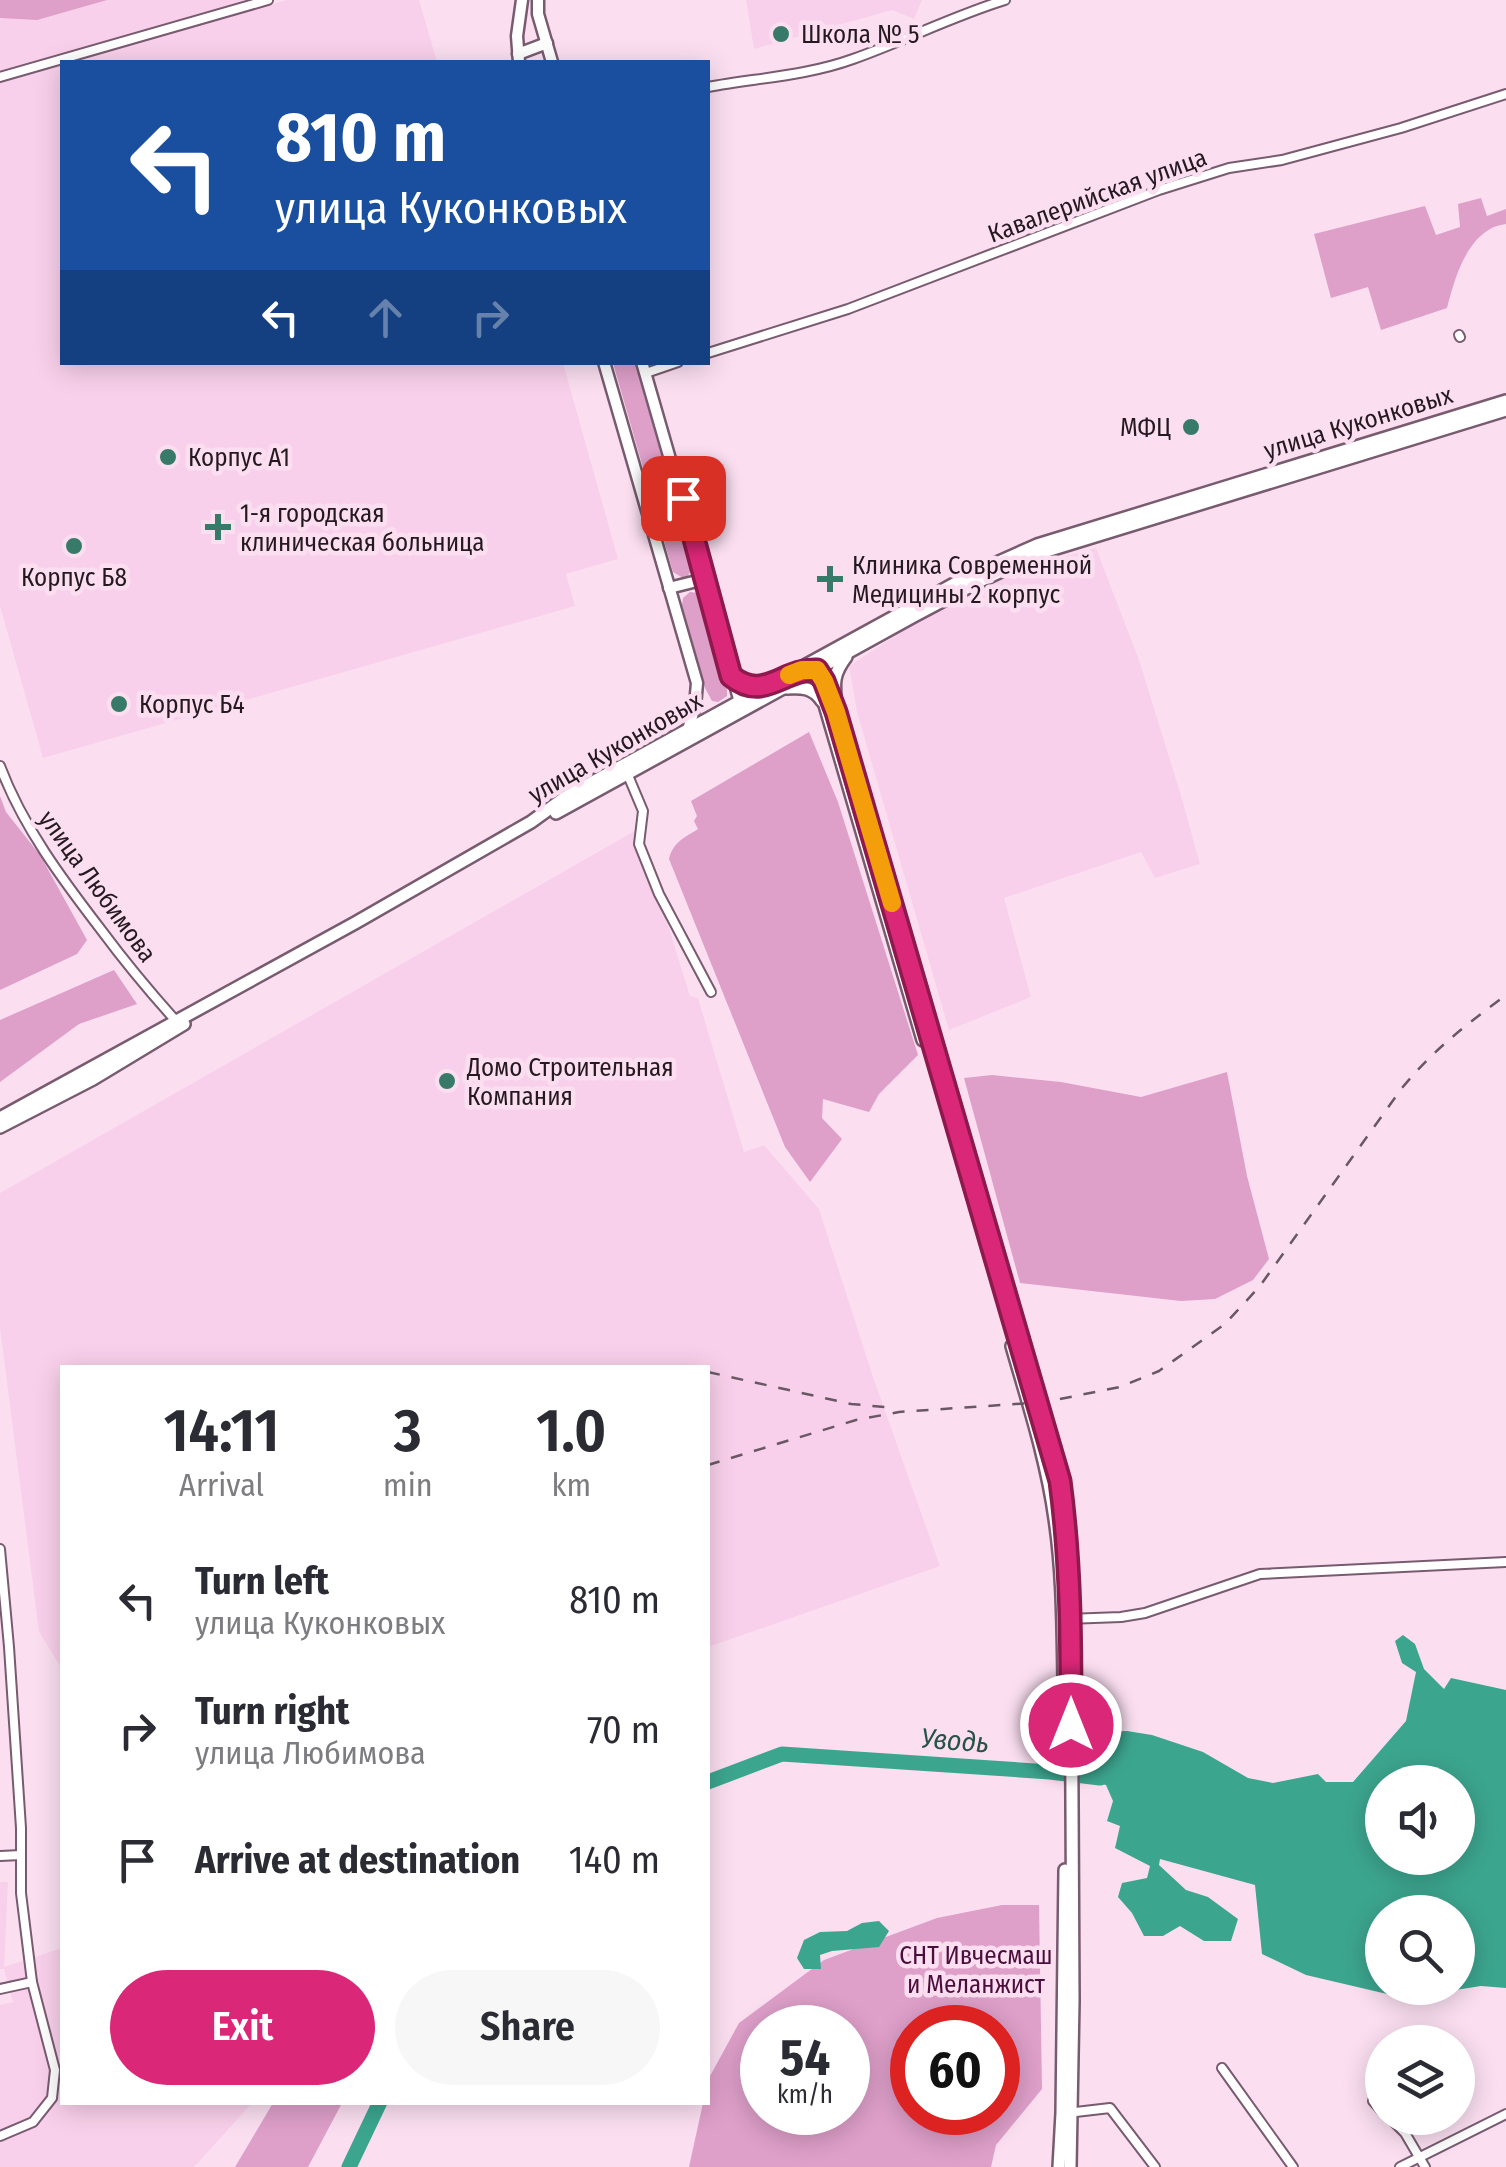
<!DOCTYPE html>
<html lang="en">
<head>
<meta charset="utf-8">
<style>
  body { margin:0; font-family:"Fira Sans Condensed",sans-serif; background:#f7f7f7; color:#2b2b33; height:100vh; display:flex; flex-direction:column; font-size:38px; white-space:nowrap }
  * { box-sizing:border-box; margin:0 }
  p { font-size:32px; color:#7c7c81 }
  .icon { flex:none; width:55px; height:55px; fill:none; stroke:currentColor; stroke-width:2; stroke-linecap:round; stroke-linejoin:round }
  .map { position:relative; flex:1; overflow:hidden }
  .panel { position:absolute; left:60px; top:1365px; width:650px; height:740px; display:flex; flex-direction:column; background:#fff; border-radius:0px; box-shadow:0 5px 25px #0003 }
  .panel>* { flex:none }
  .guide { position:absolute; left:60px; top:60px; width:650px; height:305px; border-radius:0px; box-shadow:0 5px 25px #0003; background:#1a4fa0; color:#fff; overflow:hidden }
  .tools { position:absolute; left:1365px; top:1765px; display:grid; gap:20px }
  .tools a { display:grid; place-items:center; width:110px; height:110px; border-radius:50%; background:#fff; box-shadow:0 5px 25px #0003; font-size:50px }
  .speed { position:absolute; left:740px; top:2005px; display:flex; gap:20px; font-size:50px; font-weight:700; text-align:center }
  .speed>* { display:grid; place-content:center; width:130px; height:130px; border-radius:50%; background:#fff; box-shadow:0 5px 25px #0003; line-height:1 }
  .speed small { font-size:25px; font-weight:400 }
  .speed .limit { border:15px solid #d22; background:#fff; color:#111 }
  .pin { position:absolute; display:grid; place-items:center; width:85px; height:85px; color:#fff; margin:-42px; border-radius:20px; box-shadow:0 5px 15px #0006 }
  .me { position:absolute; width:110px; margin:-55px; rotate:0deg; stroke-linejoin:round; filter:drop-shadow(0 0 8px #0008) }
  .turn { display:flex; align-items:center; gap:35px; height:210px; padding:0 50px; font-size:45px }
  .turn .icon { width:130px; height:130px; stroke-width:2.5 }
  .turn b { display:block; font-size:70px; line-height:85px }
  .lanes { display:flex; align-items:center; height:95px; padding:0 50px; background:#0003; justify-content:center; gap:50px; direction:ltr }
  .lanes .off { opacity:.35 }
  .eta { display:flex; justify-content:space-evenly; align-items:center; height:170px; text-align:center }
  .eta b { font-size:60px; font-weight:600; line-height:70px }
  .primary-button { display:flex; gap:20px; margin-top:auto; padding:20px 50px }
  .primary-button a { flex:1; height:115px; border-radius:60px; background:#db2777; color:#fff; font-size:40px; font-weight:600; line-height:115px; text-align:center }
  .primary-button a+a { background:#f7f7f7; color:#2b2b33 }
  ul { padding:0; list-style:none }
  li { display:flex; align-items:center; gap:30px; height:130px; padding:0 50px }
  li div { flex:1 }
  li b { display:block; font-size:38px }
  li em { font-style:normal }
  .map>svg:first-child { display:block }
</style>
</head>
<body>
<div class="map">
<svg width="1506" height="2167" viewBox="0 0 1506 2167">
  <rect width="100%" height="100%" fill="#fbdff1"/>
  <!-- built -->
  <g fill="#f9d0eb">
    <path d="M67 0H269L271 5 286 0H419L437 62H62V362L563 363 618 559 566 574 575 606 43 758 0 606V19Z"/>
    <path d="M746 0H922L914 19 892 10 754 49Z"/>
    <path d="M1096 548 1139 660 1180 792 1200 864 1155 878 1141 852 1004 898 1031 997 949 1030 857 712 849 666 915 623 1024 568Z"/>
    <path d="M638 829 690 996 698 998 744 1152 764 1145 819 1209 873 1377 940 1566 708 1647V1368H62V1669L39 1632 0 1328V1193Z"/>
    <path d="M0 1882H8L4 1967 62 1948V2102L252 2103 194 2167H0V2005L13 2002 4 1969H0Z"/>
  </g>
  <!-- green -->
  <g fill="#de9fc9" fill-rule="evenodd">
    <path d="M0 0H107L37 20 0 18Z"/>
    <path d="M1481 198 1487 216 1506 209V224C1501 225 1495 226 1490 229 1464 244 1454 281 1447 308L1381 330 1368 287 1331 298 1314 234 1425 206 1436 235 1460 227 1458 204Z"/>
    <path d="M613 363H635L693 566 688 576 683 578 673 572Z"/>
    <path d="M690 592 698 593 702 598 727 683V696L718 702 712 701 705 688 682 605 683 598Z"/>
    <path d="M809 732 838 802 918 1055 879 1094 869 1112 823 1099 822 1118 842 1139 810 1182 785 1147 669 859C673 842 684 838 698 829L694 821 697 816 691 801Z"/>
    <path d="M0 796 6 812 40 855 87 940 77 954 0 990Z"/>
    <path d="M114 970 137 1004 79 1024 0 1082V1020Z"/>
    <path d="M1227 1072 1247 1176 1269 1259 1253 1280 1215 1299 1181 1301 1020 1283 964 1078 992 1075 1061 1082 1141 1097Z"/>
    <path d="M1002 1905H1039L1042 2089 996 2145 991 2167H689L703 2103 708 2102 709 2078 739 2023 824 1960 937 1918ZM762 2028H848V2112H762ZM912 2028H998V2112H912Z"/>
    <path d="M273 2103H342L308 2167H235Z"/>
  </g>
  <!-- water -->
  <g fill="#3ca58e" fill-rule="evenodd">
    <path d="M1403 1635 1415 1644 1424 1669 1444 1689 1451 1678 1506 1690V1988L1481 1986 1404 1998 1306 1975 1262 1954 1255 1885 1160 1859 1159 1865 1186 1890 1208 1897 1238 1919 1231 1941H1204L1180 1926 1163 1936H1144L1132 1913 1118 1897 1122 1883 1147 1878 1150 1866 1115 1848 1120 1826 1107 1821 1113 1801 1106 1785 1084 1780 1082 1727 1102 1732 1127 1731 1152 1735 1203 1752 1248 1778 1273 1783 1318 1774 1326 1782H1353L1406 1721 1416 1672 1402 1663 1395 1641ZM1382 1782H1458V1858H1382ZM1382 1912H1458V1988H1382Z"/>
    <path d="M879 1921 889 1931 879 1947 832 1951 820 1955 821 1969H804L797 1958 804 1940 820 1932 847 1931 862 1923Z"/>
  </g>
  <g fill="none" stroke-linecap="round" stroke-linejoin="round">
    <!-- river -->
    <g stroke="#3ca58e" stroke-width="15">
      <path d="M708 1782 782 1754 1050 1772 1100 1778"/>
      <path d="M349 2167 380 2102"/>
    </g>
    <defs>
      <g id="street">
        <path d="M0 77 268 0"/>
        <path d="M708 87C756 78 806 76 853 59 904 41 953 16 1005 0"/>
        <path d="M1459 335 1460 337"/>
        <path d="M708 353 848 309 1159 190 1229 168 1282 160 1401 128 1506 94"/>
        <path d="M646 373 678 362"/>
        <path d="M0 766C23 827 62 879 102 931 125 962 150 992 176 1021"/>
        <path d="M627 773 643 811 639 844 659 894 711 992"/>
        <path d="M0 1549 9 1647 21 1828V1893L32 1982 55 2070 52 2098 33 2122 0 2136"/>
        <path d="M1067 1619 1121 1617 1145 1613 1260 1574 1506 1562"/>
        <path d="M0 1856 21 1855"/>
        <path d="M0 1989 32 1982"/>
        <path d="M1222 2068 1293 2167"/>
        <path d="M1373 2101 1382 2111"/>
        <path d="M1067 2113 1110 2108 1155 2167"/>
        <path d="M1390 2118 1405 2133 1425 2167"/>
        <path d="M1400 2167 1506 2114"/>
      </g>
      <g id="secondary">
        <path d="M538 0V14L552 62"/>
        <path d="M518 54 547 43"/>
        <path d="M519 62 517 36 522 0"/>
        <path d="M604 362 697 683 695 706 688 730"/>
        <path d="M642 362 742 709"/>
        <path d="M669 588 705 579"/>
        <path d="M732 676 748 686H767"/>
      </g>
      <g id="primary">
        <path d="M846 657C830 678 835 687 836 710L1059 1481 1067 1540 1071 1605 1073 2001 1070 2167"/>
        <path d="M818 664 817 679 820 688 923 1040"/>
        <path d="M786 688C801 687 813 687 822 701"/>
        <path d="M556 813 914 616 980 581 1040 553 1506 410"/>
        <path d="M0 1118 355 923 531 822 567 796 974 573 1037 545 1506 401"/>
        <path d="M0 1127 93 1079 184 1024"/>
        <path d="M1012 1346C1028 1402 1047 1460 1055 1519 1063 1572 1063 1627 1064 1681"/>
        <path d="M1059 2167 1062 2113 1065 1870"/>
      </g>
    </defs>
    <!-- street casing -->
    <use href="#street" stroke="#785b6f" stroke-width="12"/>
    <!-- secondary casing -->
    <use href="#secondary" stroke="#785b6f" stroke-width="15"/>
    <!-- primary casing -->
    <use href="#primary" stroke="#785b6f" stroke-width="16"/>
    <!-- street -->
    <use href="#street" stroke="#fff" stroke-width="8"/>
    <!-- secondary -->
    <use href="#secondary" stroke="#fff" stroke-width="10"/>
    <!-- primary -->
    <use href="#primary" stroke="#fff" stroke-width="11"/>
    <!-- rail -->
    <g stroke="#695863" stroke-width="2.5" stroke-dasharray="12 12" stroke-linecap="butt">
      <path d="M657 1368H673"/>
      <path d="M708 1372 851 1404 885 1407"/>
      <path d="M708 1465 856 1420 899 1412 1045 1402 1120 1387 1159 1371 1225 1324 1260 1286 1402 1088C1434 1049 1466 1025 1506 995"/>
    </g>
  </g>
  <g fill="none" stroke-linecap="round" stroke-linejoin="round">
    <defs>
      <path id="route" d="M683 498 731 676C764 703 783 668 817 670L824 681 836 712 1060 1481C1071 1563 1071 1643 1071 1725"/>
    </defs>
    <!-- route casing -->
    <use href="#route" stroke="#8e194d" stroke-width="25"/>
    <!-- route -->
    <use href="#route" stroke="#db2777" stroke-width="18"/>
    <!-- slow -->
    <path stroke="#f59e0b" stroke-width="18" d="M789 675 802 670H817L824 681 836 712 892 903"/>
  </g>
  <!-- markers -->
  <g fill="#387a6a" stroke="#fbdff1" stroke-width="4">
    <circle cx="781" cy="34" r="10"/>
    <circle cx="1191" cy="427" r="10"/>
    <circle cx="168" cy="457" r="10"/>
    <path d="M213 512h10v10h10v10h-10v10h-10v-10h-10v-10h10z"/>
    <circle cx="74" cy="546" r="10"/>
    <path d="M825 564h10v10h10v10h-10v10h-10v-10h-10v-10h10z"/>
    <circle cx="119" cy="704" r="10"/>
    <circle cx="447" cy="1081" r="10"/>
  </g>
  <g text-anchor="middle" stroke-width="9" stroke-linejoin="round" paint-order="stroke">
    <!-- poi labels -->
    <g font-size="25" fill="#251921" stroke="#fbdff1" text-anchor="start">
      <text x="801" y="43">Школа № 5</text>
      <text x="1171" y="436" text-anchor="end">МФЦ</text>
      <text x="188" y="466">Корпус А1</text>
      <text x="240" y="522">1-я городская<tspan x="240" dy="29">клиническая больница</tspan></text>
      <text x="852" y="574">Клиника Современной<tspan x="852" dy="29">Медицины 2 корпус</tspan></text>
      <text x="74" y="586" text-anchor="middle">Корпус Б8</text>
      <text x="139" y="713">Корпус Б4</text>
      <text x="467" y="1076">Домо Строительная<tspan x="467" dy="29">Компания</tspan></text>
    </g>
    <!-- street labels -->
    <g font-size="25" fill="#251921" stroke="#fbdff1">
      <text transform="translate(1097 195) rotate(-20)" y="9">Кавалерийская улица</text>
      <text transform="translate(1358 422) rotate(-17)" y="9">улица Куконковых</text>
      <text transform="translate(615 747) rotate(-30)" y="9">улица Куконковых</text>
      <text transform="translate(98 886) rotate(54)" y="9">улица Любимова</text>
    </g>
    <!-- park labels -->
    <g font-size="25" fill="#4b0e3c" stroke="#fbdff1">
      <text x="976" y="1964">СНТ Ивчесмаш<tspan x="976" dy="29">и Меланжист</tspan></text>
    </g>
    <!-- water labels -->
    <g font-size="28" font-style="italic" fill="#265247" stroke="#fbdff1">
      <text transform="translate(955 1740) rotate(4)" y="10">Уводь</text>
    </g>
  </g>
</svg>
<div class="tools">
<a><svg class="icon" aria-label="sound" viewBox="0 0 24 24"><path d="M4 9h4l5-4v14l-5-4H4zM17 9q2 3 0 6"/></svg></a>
<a><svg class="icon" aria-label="search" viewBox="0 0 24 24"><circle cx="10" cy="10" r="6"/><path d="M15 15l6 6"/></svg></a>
<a><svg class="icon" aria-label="layers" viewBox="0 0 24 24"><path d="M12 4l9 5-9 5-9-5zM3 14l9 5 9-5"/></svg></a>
</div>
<div class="speed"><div>54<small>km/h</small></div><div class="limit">60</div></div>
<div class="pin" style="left:683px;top:498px;background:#d93025"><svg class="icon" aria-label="arrive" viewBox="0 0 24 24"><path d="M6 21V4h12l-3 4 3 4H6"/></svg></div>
<svg class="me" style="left:1071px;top:1725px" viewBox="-20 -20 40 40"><circle r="17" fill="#db2777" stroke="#fff" stroke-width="3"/><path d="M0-11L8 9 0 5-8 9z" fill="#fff"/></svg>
<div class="guide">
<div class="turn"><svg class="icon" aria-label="left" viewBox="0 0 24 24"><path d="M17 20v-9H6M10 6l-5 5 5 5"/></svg><div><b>810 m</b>улица Куконковых</div></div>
<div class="lanes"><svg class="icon" aria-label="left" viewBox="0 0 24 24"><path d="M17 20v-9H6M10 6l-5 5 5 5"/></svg><svg class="icon off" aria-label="ahead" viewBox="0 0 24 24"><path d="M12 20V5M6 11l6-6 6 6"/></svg><svg class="icon off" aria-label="right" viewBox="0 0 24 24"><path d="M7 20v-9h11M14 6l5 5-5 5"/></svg></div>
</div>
<section class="panel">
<div class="eta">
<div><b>14:11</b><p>Arrival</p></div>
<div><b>3</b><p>min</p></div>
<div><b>1.0</b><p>km</p></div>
</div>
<ul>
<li><svg class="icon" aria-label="left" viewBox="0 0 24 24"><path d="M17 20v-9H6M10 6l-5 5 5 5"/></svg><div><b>Turn left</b><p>улица Куконковых</p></div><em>810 m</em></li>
<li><svg class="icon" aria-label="right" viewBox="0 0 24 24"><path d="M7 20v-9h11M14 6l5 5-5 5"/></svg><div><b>Turn right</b><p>улица Любимова</p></div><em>70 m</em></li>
<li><svg class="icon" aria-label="arrive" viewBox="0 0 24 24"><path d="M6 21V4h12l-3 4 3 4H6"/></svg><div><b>Arrive at destination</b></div><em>140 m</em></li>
</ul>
<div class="primary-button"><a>Exit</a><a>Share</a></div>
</section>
</div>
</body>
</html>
